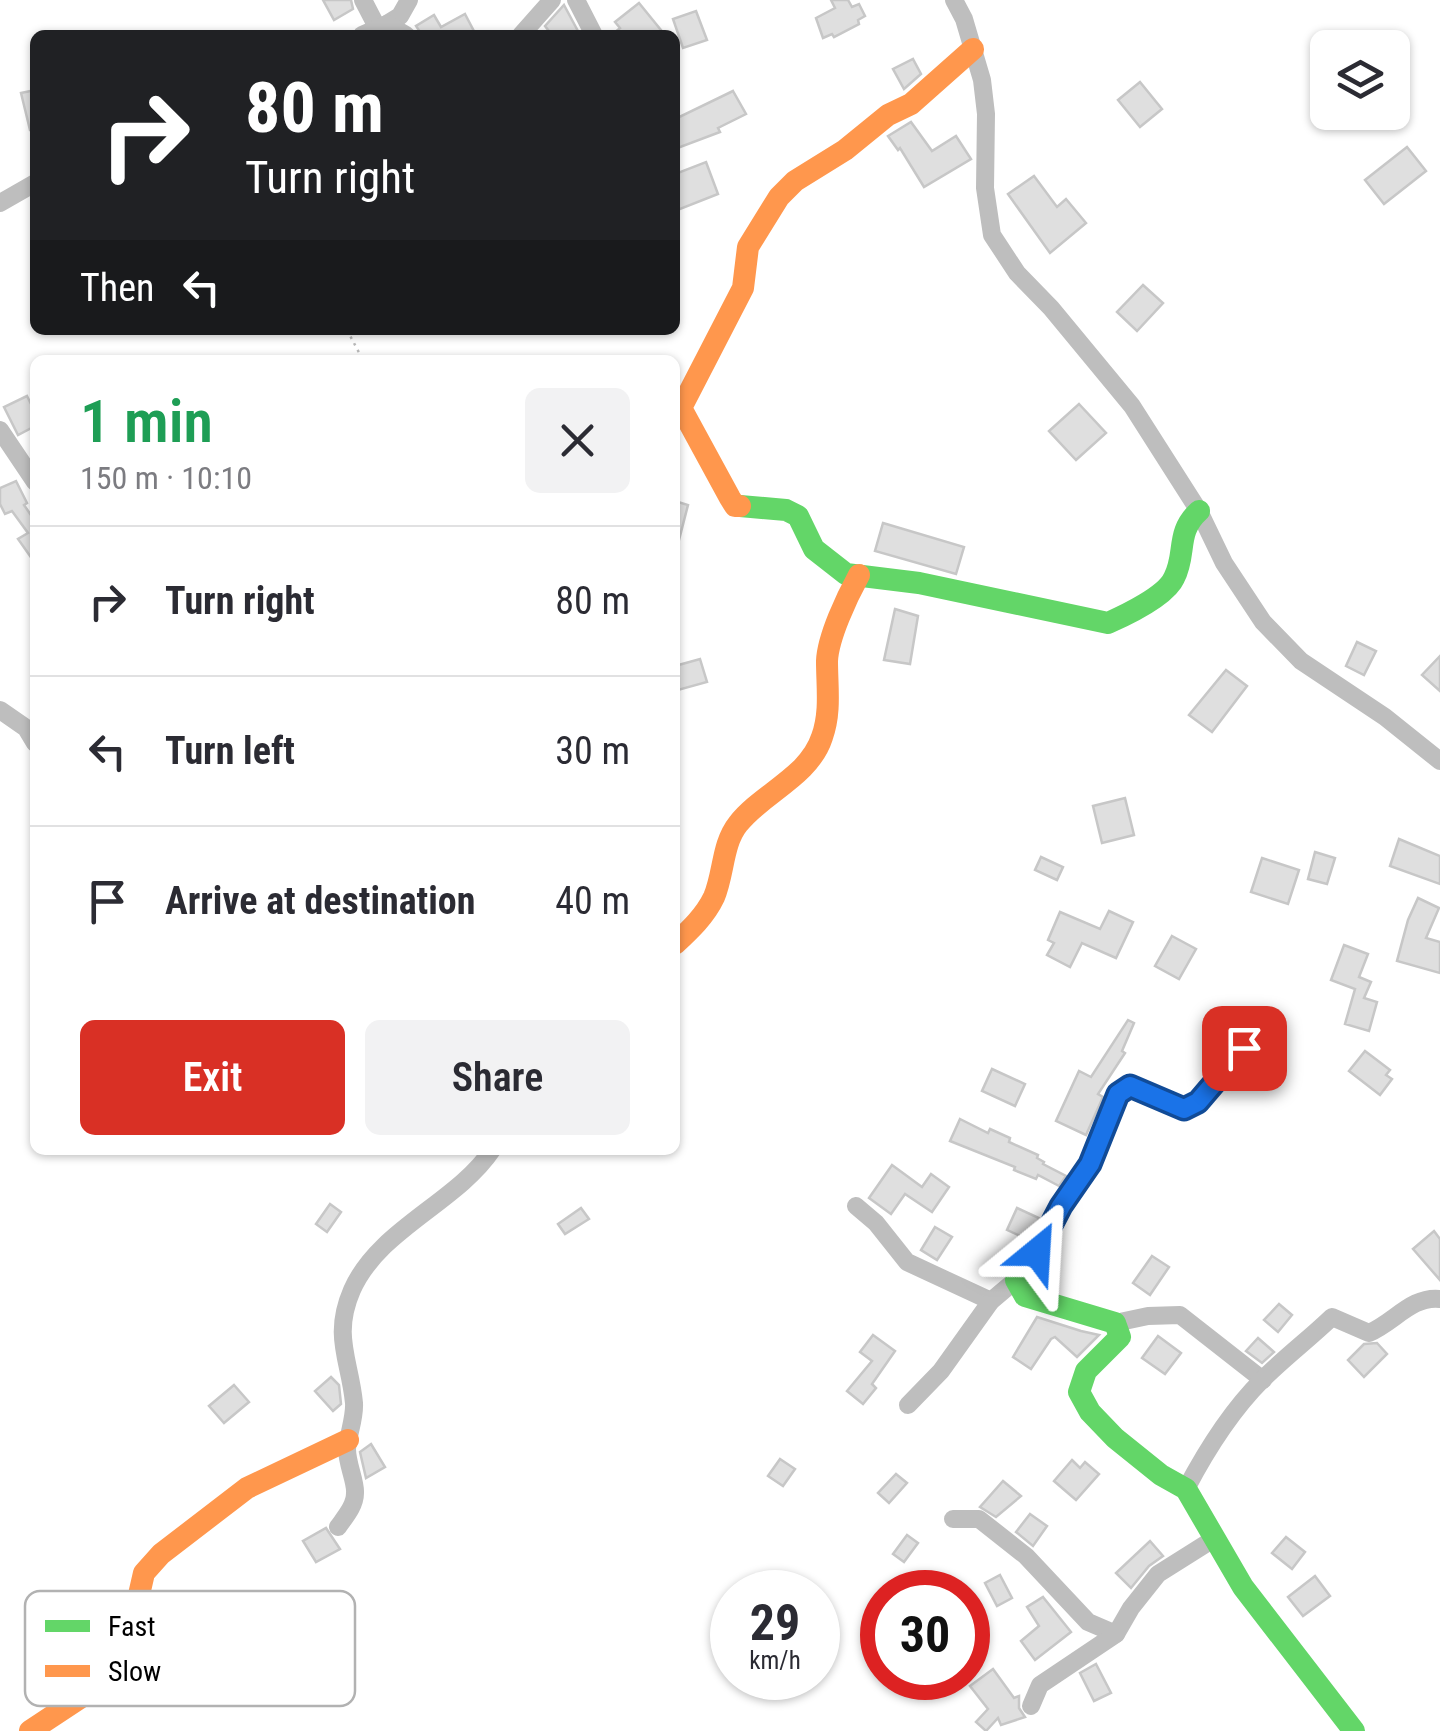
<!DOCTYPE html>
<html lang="en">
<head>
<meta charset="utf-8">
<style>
  body { margin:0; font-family:"Roboto Condensed",sans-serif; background:#f2f2f3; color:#2b2b33; height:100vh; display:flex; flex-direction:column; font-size:38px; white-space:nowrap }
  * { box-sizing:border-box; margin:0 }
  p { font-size:32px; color:#7c7c81 }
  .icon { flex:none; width:55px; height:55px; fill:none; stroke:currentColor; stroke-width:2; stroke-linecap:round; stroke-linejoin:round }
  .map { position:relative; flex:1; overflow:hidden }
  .panel { position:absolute; left:30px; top:355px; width:650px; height:800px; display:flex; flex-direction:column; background:#fff; border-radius:15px; box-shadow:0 2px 8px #0004 }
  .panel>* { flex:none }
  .banner { position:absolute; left:30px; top:30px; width:650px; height:305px; border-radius:15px; box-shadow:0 2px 8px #0004; background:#202124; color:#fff; overflow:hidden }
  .fabs { position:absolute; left:1310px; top:30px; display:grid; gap:20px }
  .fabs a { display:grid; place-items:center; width:100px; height:100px; border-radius:15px; background:#fff; box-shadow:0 2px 8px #0004; font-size:50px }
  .speed { position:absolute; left:710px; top:1570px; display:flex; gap:20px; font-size:50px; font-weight:700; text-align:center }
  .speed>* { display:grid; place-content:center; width:130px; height:130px; border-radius:50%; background:#fff; box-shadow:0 2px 8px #0004; line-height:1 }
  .speed small { font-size:25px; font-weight:400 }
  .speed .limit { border:15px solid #d22; background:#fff; color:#111 }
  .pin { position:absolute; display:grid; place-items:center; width:85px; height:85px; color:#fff; margin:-42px; border-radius:20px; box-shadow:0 5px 15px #0006 }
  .me { position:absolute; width:110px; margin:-55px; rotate:27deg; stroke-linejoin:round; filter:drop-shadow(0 0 8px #0008) }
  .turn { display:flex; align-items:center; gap:35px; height:210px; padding:0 50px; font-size:45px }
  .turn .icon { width:130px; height:130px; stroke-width:2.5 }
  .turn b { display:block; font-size:70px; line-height:85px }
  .then { display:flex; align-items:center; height:95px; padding:0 50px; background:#0003; gap:20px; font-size:38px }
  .round { display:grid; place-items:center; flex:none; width:105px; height:105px; border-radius:15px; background:#f2f2f3 }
  .headline { display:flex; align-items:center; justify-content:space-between; height:170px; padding:0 50px }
  h1 { font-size:60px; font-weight:600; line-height:75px; color:#1e9e55 }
  .cta { display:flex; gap:20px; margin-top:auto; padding:20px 50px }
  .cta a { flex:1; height:115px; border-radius:15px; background:#d93025; color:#fff; font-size:40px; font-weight:600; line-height:115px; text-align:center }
  .cta a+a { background:#f2f2f3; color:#2b2b33 }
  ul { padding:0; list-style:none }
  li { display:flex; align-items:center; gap:30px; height:150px; padding:0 50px; border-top:2px solid #e1e1e2 }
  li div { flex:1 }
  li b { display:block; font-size:38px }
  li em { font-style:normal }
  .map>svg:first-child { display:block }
</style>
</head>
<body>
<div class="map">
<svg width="1440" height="1731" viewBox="0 0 1440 1731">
  <rect width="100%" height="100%" fill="#fff"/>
  <!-- building -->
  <g fill="#dfdfdf" stroke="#c7c7c7" stroke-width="2.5">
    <path d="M323 0H351L353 9 334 20Z"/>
    <path d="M831 0H848L852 7 859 4 865 16 858 20 859 24 834 37 832 34 823 38 816 18 835 8Z"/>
    <path d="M639 3 665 35H612L620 28 615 22Z"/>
    <path d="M564 5 579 33 576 35H552L545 26Z"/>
    <path d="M696 11 707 40 683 48 673 19Z"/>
    <path d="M465 14 476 35H422L416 26 434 15 441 27Z"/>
    <path d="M913 59 921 74 904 89 893 69Z"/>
    <path d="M1140 82 1162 109 1140 127 1118 100Z"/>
    <path d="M35 90V130H30L21 93Z"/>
    <path d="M733 91 746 114 718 128 720 132 675 149V119Z"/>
    <path d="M911 122 932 151 956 136 971 159 924 187 900 148 898 150 888 136Z"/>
    <path d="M1407 147 1426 171 1384 204 1365 180Z"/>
    <path d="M706 162 718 194 675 211V174Z"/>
    <path d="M1034 176 1057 207 1066 199 1086 223 1050 253 1008 194Z"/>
    <path d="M1143 285 1163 303 1137 331 1117 312Z"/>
    <path d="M27 396 35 412V426L18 435 4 407Z"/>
    <path d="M1079 404 1106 433 1076 460 1049 431Z"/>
    <path d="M16 481 27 503 24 505 35 521V563L18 539 28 533 12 511 5 514 0 504V488Z"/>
    <path d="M675 501 688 505 679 540 675 539Z"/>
    <path d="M883 523 964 547 956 574 875 551Z"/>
    <path d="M895 609 918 616 910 664 884 660Z"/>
    <path d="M1357 642 1376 651 1364 675 1346 666Z"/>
    <path d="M1440 656V691L1422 675Z"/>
    <path d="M700 659 707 682 678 690 675 666Z"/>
    <path d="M1226 670 1247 686 1212 732 1189 715Z"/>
    <path d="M1125 798 1134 835 1102 843 1093 806Z"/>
    <path d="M1399 839 1440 856V884L1390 866Z"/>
    <path d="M1315 852 1335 858 1327 884 1308 879Z"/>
    <path d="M1041 857 1063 867 1057 880 1035 870Z"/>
    <path d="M1262 858 1299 870 1288 904 1251 892Z"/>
    <path d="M1418 898 1439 908 1426 938 1440 942V973L1397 961 1408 920Z"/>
    <path d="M1109 911 1133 922 1116 958 1082 943 1070 967 1047 955 1054 943 1048 940 1060 912 1100 929Z"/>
    <path d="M1172 936 1196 949 1179 979 1155 966Z"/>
    <path d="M1344 945 1368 954 1359 977 1371 982 1364 998 1377 1002 1369 1031 1345 1024 1355 989 1331 980Z"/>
    <path d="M1128 1020 1134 1023 1122 1051 1125 1053 1098 1094 1103 1097 1086 1135 1056 1121 1079 1071 1091 1077Z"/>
    <path d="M1365 1051 1390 1070 1386 1075 1392 1079 1380 1095 1349 1071Z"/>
    <path d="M992 1069 1025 1084 1015 1106 982 1091Z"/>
    <path d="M960 1119 988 1133 990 1129 1010 1138 1009 1142 1038 1155 1037 1158 1044 1162 1043 1164 1066 1176 1059 1186 1038 1175 1036 1179 1014 1170 1015 1167 950 1141Z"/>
    <path d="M892 1165 922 1187 931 1174 949 1187 932 1212 905 1194 891 1214 869 1198Z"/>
    <path d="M330 1204 341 1212 327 1232 316 1224Z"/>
    <path d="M581 1208 589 1219 565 1234 558 1224Z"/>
    <path d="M1017 1208 1039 1218 1029 1240 1007 1230Z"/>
    <path d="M935 1227 952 1237 937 1260 921 1250Z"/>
    <path d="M1434 1231 1440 1239V1280L1413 1249Z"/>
    <path d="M1152 1256 1169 1267 1150 1295 1133 1283Z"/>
    <path d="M1047 1260 1057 1266 1046 1285 1036 1282 1033 1278Z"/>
    <path d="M1279 1304 1292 1315 1278 1332 1264 1320Z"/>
    <path d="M1037 1317 1081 1331 1099 1335 1077 1357 1055 1337 1051 1339 1031 1369 1013 1357Z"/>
    <path d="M873 1335 895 1351 872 1384 876 1388 863 1404 847 1391 872 1361 860 1352Z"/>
    <path d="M1158 1336 1181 1353 1165 1374 1142 1358Z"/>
    <path d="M1258 1338 1274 1352 1262 1363 1246 1351Z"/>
    <path d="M1377 1343 1387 1354 1364 1377 1348 1360 1364 1344Z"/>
    <path d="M331 1377 339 1385 341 1404 333 1411 315 1391Z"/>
    <path d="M234 1385 249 1402 224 1423 209 1406Z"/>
    <path d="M371 1444 385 1467 366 1478 360 1452Z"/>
    <path d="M780 1459 795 1469 783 1486 768 1476Z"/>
    <path d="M1072 1460 1080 1468 1085 1462 1099 1474 1076 1500 1054 1481Z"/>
    <path d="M896 1474 907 1483 889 1503 878 1493Z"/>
    <path d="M1003 1481 1021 1496 996 1517 980 1507Z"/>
    <path d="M1030 1514 1047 1526 1033 1546 1016 1532Z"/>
    <path d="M326 1528 340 1549 316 1562 303 1541Z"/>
    <path d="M907 1535 918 1543 904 1562 893 1554Z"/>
    <path d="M1286 1537 1305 1552 1292 1569 1272 1553Z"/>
    <path d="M1150 1541 1163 1556 1149 1566 1131 1588 1116 1573Z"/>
    <path d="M1000 1575 1012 1598 997 1606 985 1583Z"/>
    <path d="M1315 1576 1330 1596 1303 1616 1288 1597Z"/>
    <path d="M1043 1597 1071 1632 1035 1660 1021 1641 1039 1626 1027 1607Z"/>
    <path d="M1096 1664 1111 1693 1094 1701 1080 1673Z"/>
    <path d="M993 1669 1014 1698 1019 1696V1708L1025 1717 1001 1725 998 1718 986 1731 976 1722 988 1709 970 1686Z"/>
    <path d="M916 1678H960V1680L921 1693Z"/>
  </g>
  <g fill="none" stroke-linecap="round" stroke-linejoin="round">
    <!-- path -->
    <path stroke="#b9b9b9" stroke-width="2.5" stroke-dasharray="2.5 5" stroke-linecap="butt" d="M347 330 363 360"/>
    <!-- street -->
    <g stroke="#bebebe" stroke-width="18">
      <path d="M363 0 377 27"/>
      <path d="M576 0 594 35"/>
      <path d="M954 0 964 19 982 80 986 114 985 188 992 235 1017 273 1051 308 1132 406 1199 511 1224 563 1263 622 1301 661 1385 717 1440 761"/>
      <path d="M387 24 400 16 409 0"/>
      <path d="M362 35 387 24 406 35"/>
      <path d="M521 35 552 0"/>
      <path d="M0 203 35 183"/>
      <path d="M0 430 35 482"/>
      <path d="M0 710 26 728 35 743"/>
      <path d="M856 1206 876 1223 907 1262 991 1301"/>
      <path d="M1115 1323 1148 1316 1180 1315 1263 1380"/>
      <path d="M908 1405 941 1371 991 1301 1016 1280 1037 1252 1061 1206 1089 1164 1118 1094 1130 1086 1185 1109 1198 1102 1244 1048"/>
      <path d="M1186 1489C1207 1449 1230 1412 1262 1380 1284 1358 1309 1339 1332 1317L1369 1333C1395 1322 1411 1296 1440 1299"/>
      <path d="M953 1519H979L1026 1556 1088 1622 1116 1634"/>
      <path d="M338 1527C345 1517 355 1506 355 1493 356 1482 347 1464 347 1449 348 1434 355 1418 354 1403 350 1360 332 1336 352 1290 379 1229 456 1203 492 1150"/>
      <path d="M1031 1706 1040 1685 1116 1634 1131 1608 1158 1574 1212 1540"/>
    </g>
    <!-- fast -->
    <g stroke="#63d668" stroke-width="22">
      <path d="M740 506 786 510 798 516 814 549 846 574 919 583 1108 623C1126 615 1166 596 1174 578 1187 553 1175 533 1199 511"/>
      <path d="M1016 1280 1025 1296 1115 1323 1120 1337 1086 1371 1079 1392 1090 1412 1115 1438 1161 1475 1186 1489 1243 1587 1354 1731"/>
    </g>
    <!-- slow -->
    <g stroke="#ff974d" stroke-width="22">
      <path d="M740 506H735L730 498 681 408 743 288 748 247 779 197 795 181 845 150 888 115 911 104 973 49"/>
      <path d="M675 944C690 930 705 916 714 897 724 874 722 844 738 824 762 793 809 777 822 737 831 712 827 687 827 661 828 637 847 597 859 575"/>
      <path d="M30 1731 98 1686 120 1659 127 1647 144 1573 161 1554 247 1488 348 1440"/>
    </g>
  </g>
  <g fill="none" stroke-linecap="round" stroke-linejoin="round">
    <defs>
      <path id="route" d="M1037 1252 1061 1206 1090 1164 1118 1094 1130 1086 1184 1109 1198 1102 1244 1048"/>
    </defs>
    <!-- route casing -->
    <use href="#route" stroke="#114b97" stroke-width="25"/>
    <!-- route -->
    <use href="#route" stroke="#1a73e8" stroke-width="18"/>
  </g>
  <!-- legend -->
  <rect x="25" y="1591" width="330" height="115" rx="15" fill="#fff" stroke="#b2b2b2" stroke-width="2.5"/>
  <rect x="45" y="1620" width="45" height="12" fill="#63d668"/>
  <rect x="45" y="1665" width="45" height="12" fill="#ff974d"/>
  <g font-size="28" fill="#000">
    <text x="108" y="1636">Fast</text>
    <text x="108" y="1681">Slow</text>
  </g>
</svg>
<div class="fabs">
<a><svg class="icon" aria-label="layers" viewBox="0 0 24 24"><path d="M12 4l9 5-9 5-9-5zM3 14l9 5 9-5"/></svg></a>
</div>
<div class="speed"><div>29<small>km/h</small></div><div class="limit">30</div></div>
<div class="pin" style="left:1244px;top:1048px;background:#d93025"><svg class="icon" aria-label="arrive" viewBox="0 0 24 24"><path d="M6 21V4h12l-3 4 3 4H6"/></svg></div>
<svg class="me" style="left:1037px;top:1252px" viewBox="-20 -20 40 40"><path d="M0-17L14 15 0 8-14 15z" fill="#1a73e8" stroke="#fff" stroke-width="4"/></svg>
<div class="banner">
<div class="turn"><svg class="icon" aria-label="right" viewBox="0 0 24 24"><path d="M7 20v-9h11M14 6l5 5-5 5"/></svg><div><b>80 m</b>Turn right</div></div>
<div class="then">Then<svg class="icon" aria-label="left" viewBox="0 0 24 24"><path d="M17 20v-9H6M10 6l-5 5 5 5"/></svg></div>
</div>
<section class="panel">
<div class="headline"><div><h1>1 min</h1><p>150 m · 10:10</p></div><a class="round"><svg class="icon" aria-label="close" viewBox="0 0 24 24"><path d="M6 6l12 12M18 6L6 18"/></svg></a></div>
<ul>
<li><svg class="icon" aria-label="right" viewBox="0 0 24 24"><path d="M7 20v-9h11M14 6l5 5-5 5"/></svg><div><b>Turn right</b></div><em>80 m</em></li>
<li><svg class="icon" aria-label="left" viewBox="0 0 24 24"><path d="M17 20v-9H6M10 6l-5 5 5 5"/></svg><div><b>Turn left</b></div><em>30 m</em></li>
<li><svg class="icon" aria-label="arrive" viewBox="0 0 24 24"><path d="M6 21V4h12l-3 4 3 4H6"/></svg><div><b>Arrive at destination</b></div><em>40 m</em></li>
</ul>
<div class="cta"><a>Exit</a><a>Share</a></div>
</section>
</div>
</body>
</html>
